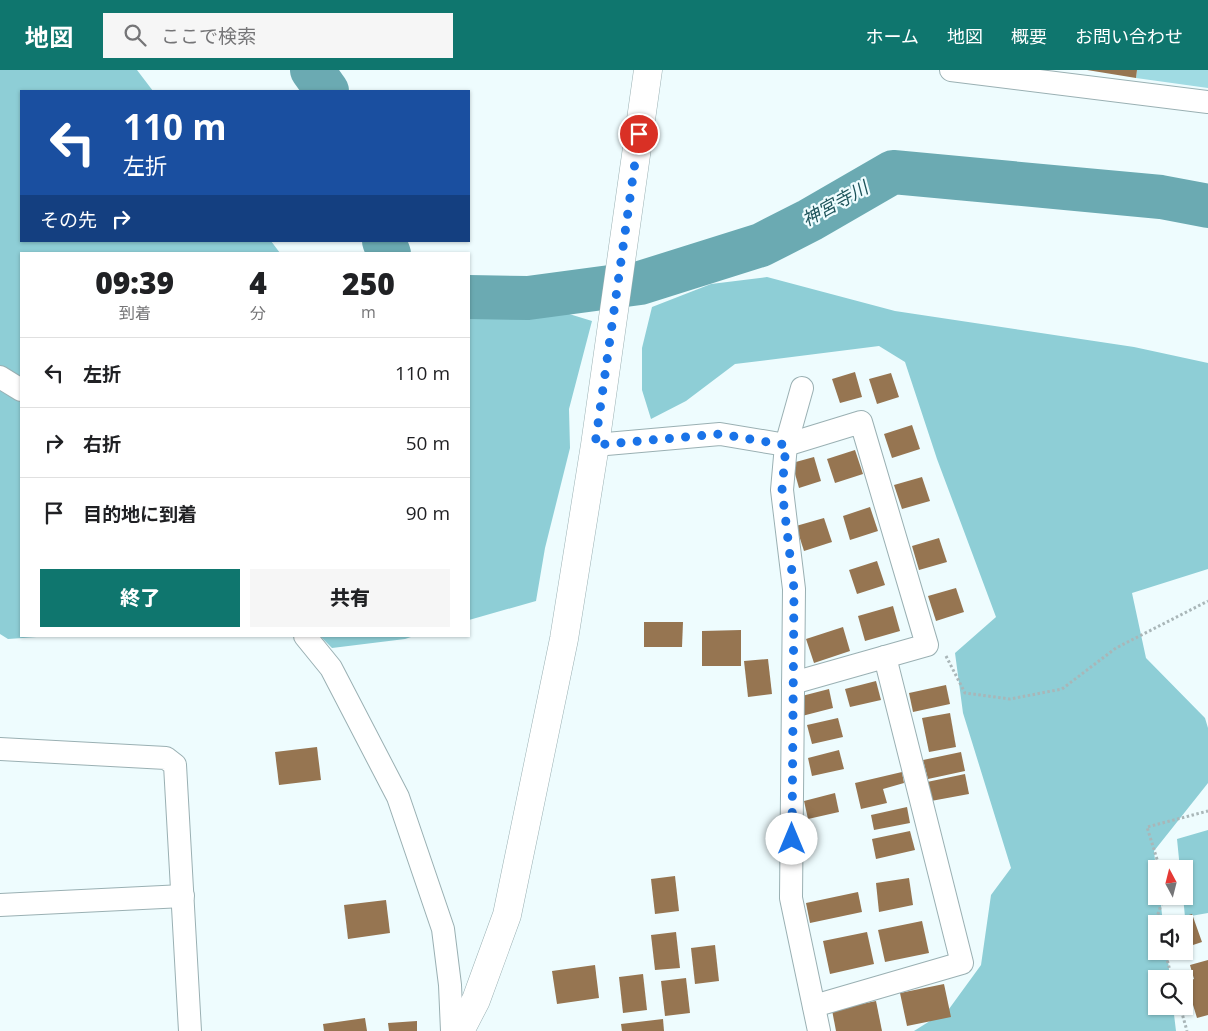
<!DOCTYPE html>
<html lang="ja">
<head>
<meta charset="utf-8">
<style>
  body { margin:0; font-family:"Open Sans","Noto Sans JP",sans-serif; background:#f6f6f6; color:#202124; height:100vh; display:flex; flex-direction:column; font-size:19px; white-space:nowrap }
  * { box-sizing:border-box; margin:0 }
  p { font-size:16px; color:#757577 }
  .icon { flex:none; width:28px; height:28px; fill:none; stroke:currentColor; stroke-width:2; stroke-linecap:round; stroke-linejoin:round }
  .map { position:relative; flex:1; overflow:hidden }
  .sheet { position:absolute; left:20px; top:182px; width:450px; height:385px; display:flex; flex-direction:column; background:#fff; border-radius:0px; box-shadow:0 1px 4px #0004 }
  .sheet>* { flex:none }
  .guide { position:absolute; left:20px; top:20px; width:450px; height:152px; border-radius:0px; box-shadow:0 1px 4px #0004; background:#1a4fa0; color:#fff; overflow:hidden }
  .needle { width:32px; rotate:353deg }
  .tools { position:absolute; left:1148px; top:790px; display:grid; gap:10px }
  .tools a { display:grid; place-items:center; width:45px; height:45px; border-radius:0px; background:#fff; box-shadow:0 1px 4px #0004; font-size:25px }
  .pin { position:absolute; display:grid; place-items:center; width:42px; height:42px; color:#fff; margin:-21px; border:2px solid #fff; border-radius:50%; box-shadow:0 1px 5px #0007 }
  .me { position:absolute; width:55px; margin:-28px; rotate:0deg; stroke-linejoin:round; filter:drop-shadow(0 0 4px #0008) }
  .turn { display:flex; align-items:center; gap:18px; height:105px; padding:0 20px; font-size:22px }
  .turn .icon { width:65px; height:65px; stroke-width:2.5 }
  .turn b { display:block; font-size:35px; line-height:42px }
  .then { display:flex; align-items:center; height:48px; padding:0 20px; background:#0003; gap:10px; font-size:19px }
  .eta { display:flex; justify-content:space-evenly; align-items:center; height:85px; text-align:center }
  .eta b { font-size:30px; font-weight:800; line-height:35px }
  .button { display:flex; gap:10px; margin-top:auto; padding:10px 20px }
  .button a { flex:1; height:58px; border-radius:0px; background:#0f766e; color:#fff; font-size:20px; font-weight:800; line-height:58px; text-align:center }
  .button a+a { background:#f6f6f6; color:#202124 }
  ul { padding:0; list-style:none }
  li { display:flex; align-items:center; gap:15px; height:70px; padding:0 20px; border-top:1px solid #e0e0e0 }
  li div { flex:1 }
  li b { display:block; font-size:19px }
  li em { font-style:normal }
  header { display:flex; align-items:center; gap:30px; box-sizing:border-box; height:70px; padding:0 25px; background:#0f766e; color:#fff }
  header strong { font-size:24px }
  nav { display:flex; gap:28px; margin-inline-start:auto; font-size:18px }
  .search { width:350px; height:45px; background:#f6f6f6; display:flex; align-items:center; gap:12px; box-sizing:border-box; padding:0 18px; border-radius:0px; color:#757577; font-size:19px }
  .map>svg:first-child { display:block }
</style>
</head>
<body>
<header>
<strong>地図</strong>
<div class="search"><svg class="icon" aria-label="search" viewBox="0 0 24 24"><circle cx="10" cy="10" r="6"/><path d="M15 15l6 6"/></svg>ここで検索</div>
<nav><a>ホーム</a><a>地図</a><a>概要</a><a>お問い合わせ</a></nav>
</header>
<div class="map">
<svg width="1208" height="961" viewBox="0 0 1208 961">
  <rect width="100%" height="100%" fill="#eefcfe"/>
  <!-- green -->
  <path fill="#a0dbe3" d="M1137 0H1208V18L1136 8Z"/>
  <!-- forest -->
  <g fill="#8eced6">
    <path d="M0 0H137L153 21H21V171H271L280 183 283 184H21V566H51L8 569 0 564Z"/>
    <path d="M767 207 895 241 1134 277 1208 293V499L1132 523 1146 588 1205 648 1208 658V713L1154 781 1156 799V826H1160L1163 854H1156V881H1167L1170 909H1156V936H1173L1176 961H914L949 939 981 895 991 825 1011 798 963 643 955 583 996 547 937 389 905 292 879 276 735 294 686 331 651 349 642 320V278L652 237 711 214Z"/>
    <path d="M517 228 592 251 569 339 570 378 545 478 536 531 469 550V237Z"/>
    <path d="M320 566H414L405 569 332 578Z"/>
    <path d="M1208 760V843L1185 847 1183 826 1184 799H1180L1177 769Z"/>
  </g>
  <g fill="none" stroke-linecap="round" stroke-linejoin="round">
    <!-- river -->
    <g stroke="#6baab2" stroke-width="44">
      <path d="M312 0 327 21"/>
      <path d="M384 171 389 184"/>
      <path d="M469 227 528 228 640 213 761 175 810 150 893 102 1161 127 1208 136"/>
    </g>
  </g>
  <!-- building -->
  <g fill="#967551">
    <path d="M1087 0H1137L1136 8Z"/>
    <path d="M855 302 862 327 840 333 832 309Z"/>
    <path d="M891 303 899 327 877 334 869 309Z"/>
    <path d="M912 355 920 379 892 388 884 364Z"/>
    <path d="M855 380 863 404 835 413 827 389Z"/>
    <path d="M814 387 821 411 799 418 792 393Z"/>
    <path d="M922 407 930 431 902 439 894 415Z"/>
    <path d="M870 437 878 461 850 470 843 446Z"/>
    <path d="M824 448 832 472 804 481 796 456Z"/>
    <path d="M939 468 947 492 919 500 912 476Z"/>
    <path d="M877 491 885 515 857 524 849 500Z"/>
    <path d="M956 518 964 542 936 551 928 526Z"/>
    <path d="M893 536 900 561 865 571 858 546Z"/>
    <path d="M644 552H683L682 577H644Z"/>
    <path d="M843 557 850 581 814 593 806 569Z"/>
    <path d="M741 560V596H702V561Z"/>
    <path d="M768 589 772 624 748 627 744 591Z"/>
    <path d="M876 611 881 630 850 637 845 619Z"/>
    <path d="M946 615 950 634 913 642 909 623Z"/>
    <path d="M829 619 833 638 802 646 798 627Z"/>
    <path d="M950 643 956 677 929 682 922 648Z"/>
    <path d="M838 648 843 667 812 674 807 655Z"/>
    <path d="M317 677 321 710 279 715 275 682Z"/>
    <path d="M839 680 844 699 812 706 808 688Z"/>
    <path d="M961 682 965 701 928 709 923 690Z"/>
    <path d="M902 702 904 713 883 719 887 733 861 739 855 713Z"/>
    <path d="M965 704 969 724 931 731 927 712Z"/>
    <path d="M835 723 839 742 808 749 804 731Z"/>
    <path d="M907 737 910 753 874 760 871 745Z"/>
    <path d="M910 761 915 780 876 789 872 769Z"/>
    <path d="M675 806 679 841 655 844 651 809Z"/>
    <path d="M909 808 913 835 879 842 876 813Z"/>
    <path d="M858 822 862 842 810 853 806 833Z"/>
    <path d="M386 830 390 863 348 869 344 835Z"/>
    <path d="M1192 844 1202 872 1184 878V854L1164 853Z"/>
    <path d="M922 851 929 883 885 892 878 860Z"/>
    <path d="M676 862 680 898 655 900 651 865Z"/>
    <path d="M867 862 874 894 830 904 823 871Z"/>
    <path d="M715 875 719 911 695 914 691 878Z"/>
    <path d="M1208 890V945L1197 948 1186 912 1194 909 1190 895Z"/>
    <path d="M595 895 599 928 557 934 552 901Z"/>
    <path d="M643 904 647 940 623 943 619 907Z"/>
    <path d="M686 908 690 943 665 946 661 911Z"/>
    <path d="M944 914 951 947 907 956 900 923Z"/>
    <path d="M876 931 882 961H836L832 940Z"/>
    <path d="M365 948 367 961H324L323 954Z"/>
    <path d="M663 949 664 961H622L621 954Z"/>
    <path d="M417 951V961H389L388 953Z"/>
  </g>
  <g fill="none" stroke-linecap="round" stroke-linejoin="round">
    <defs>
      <g id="street">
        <path d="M951 0 1208 32"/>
        <path d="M0 307 21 320"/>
        <path d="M802 318 786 375 782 420 794 519 791 828 819 961"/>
        <path d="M595 375 720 364 786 375 861 352 927 575 793 613"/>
        <path d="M305 566 331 598 398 727 443 859 450 915 452 961"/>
        <path d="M0 679 166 688 175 695 190 961"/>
        <path d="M0 835 183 826"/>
        <path d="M814 936 962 893 885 587"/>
      </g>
      <path id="secondary" d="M460 961 476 930 507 845 564 569 595 375 648 0"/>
    </defs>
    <!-- street casing -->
    <use href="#street" stroke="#9ab0b3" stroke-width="24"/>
    <!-- secondary casing -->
    <use href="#secondary" stroke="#9ab0b3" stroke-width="29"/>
    <!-- path -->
    <g stroke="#a9b6b8" stroke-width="3" stroke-dasharray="2.5 2.5" stroke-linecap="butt">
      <path d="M946 586 965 623 1010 629 1062 619 1116 578 1208 531"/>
      <path d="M1160 799 1147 757 1208 741"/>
      <path d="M1157 854 1156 850 1164 826"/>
      <path d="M1165 881 1172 909"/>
      <path d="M1180 936 1187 961"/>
    </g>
    <!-- street -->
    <use href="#street" stroke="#fff" stroke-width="22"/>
    <!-- secondary -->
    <use href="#secondary" stroke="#fff" stroke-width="28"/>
  </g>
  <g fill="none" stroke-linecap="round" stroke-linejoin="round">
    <!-- route -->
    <path stroke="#1a73e8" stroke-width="9" stroke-dasharray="0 16.2" d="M639 64 595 375 720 364 786 375 782 420 794 519 792 769"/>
  </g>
  <g text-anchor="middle" stroke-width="4.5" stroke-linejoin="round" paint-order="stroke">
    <!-- water labels -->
    <g font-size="18" font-style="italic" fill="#1d545b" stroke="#eefcfe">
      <text transform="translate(835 134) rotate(-29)" y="6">神宮寺川</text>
    </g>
  </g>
</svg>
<div class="tools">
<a><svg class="needle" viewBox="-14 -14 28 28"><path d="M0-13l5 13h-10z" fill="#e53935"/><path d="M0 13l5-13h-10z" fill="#757577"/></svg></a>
<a><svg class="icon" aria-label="sound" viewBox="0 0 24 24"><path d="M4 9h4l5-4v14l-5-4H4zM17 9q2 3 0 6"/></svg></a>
<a><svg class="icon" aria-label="search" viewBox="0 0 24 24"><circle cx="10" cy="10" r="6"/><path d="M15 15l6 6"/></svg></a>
</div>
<div class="pin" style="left:639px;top:64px;background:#d93025"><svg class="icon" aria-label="arrive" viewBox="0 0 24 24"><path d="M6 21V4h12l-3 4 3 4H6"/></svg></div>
<svg class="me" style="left:792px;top:769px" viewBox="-20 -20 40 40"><circle r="19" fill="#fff"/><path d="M0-13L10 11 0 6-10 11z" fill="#1a73e8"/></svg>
<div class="guide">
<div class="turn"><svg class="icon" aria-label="left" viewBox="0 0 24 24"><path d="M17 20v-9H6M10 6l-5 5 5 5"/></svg><div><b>110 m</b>左折</div></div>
<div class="then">その先<svg class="icon" aria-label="right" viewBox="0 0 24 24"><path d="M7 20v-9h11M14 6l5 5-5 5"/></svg></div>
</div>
<section class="sheet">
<div class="eta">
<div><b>09:39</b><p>到着</p></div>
<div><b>4</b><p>分</p></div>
<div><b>250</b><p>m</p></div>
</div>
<ul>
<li><svg class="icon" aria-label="left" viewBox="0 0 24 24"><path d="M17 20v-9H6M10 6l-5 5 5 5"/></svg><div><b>左折</b></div><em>110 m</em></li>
<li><svg class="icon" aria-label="right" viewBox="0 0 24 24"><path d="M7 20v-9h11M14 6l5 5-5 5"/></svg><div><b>右折</b></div><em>50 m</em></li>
<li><svg class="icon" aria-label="arrive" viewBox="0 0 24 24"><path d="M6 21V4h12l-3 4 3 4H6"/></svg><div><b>目的地に到着</b></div><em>90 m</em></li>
</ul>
<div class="button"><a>終了</a><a>共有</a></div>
</section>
</div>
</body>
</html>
